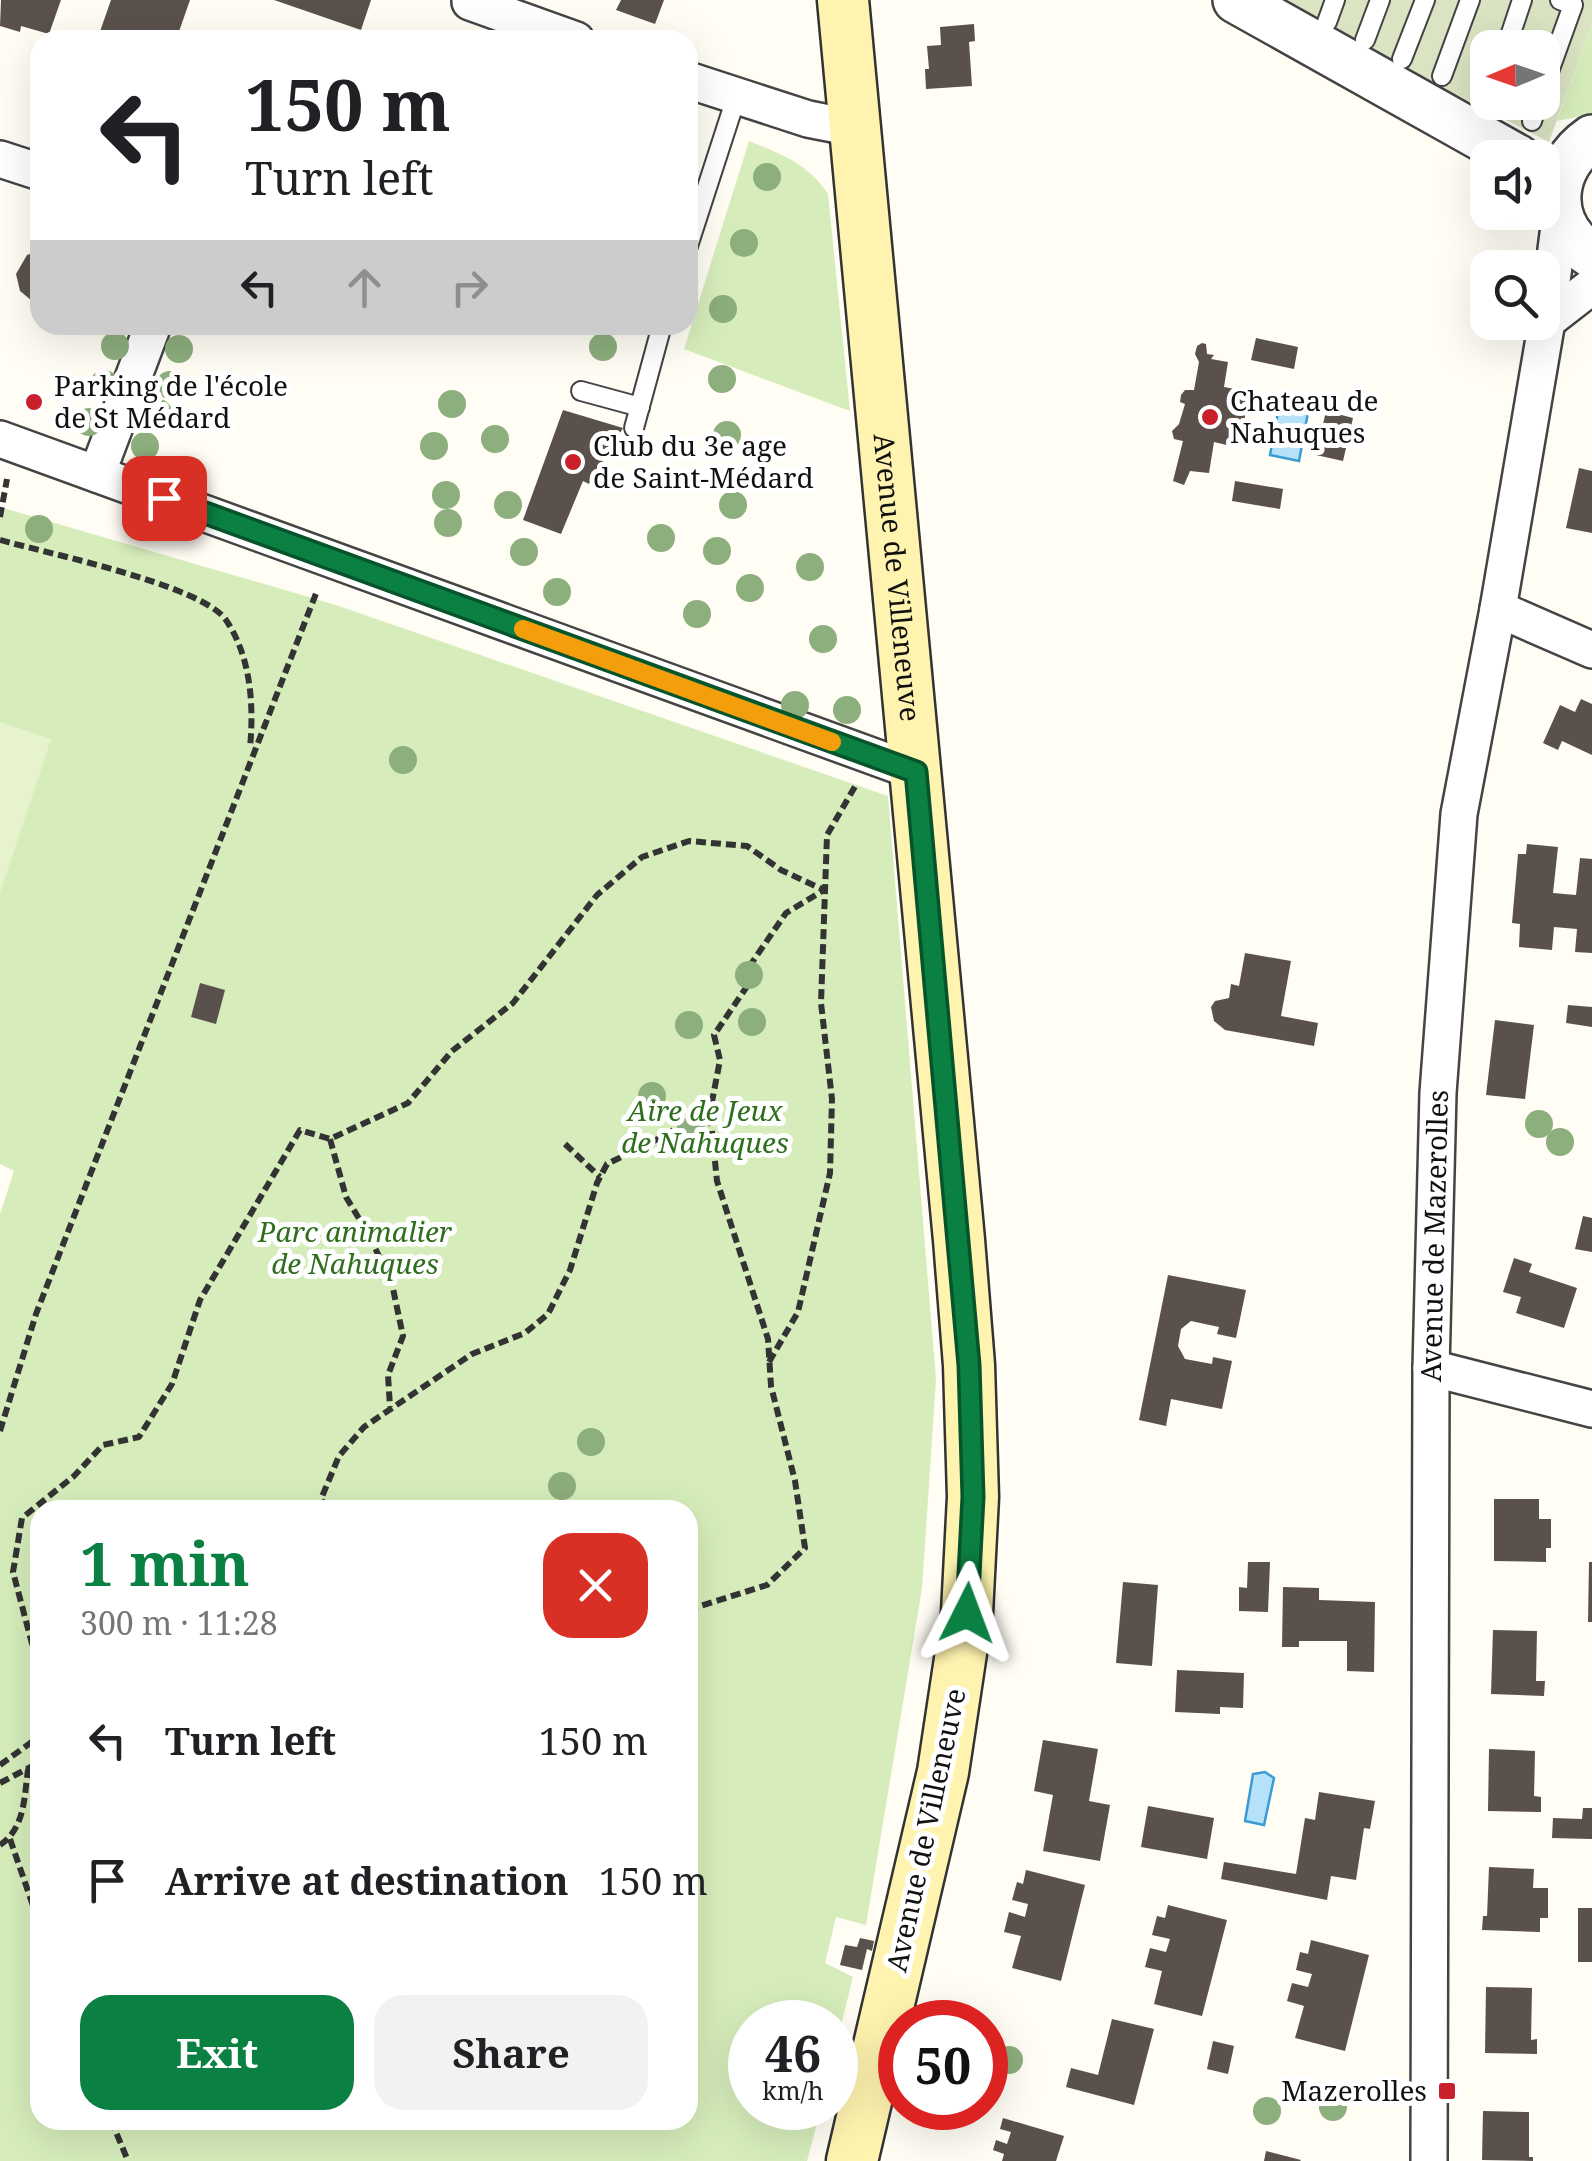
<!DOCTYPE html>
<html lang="en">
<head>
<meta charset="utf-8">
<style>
  body { margin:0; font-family:"Noto Serif",serif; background:#f2f2f2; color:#202124; height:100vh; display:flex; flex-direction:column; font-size:38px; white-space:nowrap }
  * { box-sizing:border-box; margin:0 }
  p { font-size:32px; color:#757577 }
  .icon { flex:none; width:55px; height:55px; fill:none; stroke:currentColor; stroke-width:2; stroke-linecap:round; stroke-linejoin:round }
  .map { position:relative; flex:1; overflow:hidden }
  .panel { position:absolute; left:30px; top:1500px; width:668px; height:630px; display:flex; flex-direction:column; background:#fff; border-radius:30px; box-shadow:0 10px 40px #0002 }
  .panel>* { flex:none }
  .top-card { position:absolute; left:30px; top:30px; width:668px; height:305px; border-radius:30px; box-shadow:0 10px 40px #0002; background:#fff; color:#202124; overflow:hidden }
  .needle { width:65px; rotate:268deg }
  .controls { position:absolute; left:1470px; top:30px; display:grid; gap:20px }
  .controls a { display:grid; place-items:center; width:90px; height:90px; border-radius:20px; background:#fff; box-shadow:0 10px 40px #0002; font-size:50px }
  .speed { position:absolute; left:728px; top:2000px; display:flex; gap:20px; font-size:50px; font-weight:700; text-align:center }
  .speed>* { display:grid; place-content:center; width:130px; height:130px; border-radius:50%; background:#fff; box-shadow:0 10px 40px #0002; line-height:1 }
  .speed small { font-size:25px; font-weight:400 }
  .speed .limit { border:15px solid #d22; background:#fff; color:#111 }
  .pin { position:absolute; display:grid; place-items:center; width:85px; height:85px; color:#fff; margin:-42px; border-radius:20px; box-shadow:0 5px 15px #0006 }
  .me { position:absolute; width:110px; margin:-55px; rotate:3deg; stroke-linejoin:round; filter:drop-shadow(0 0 8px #0008) }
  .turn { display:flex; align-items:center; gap:35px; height:210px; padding:0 50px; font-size:45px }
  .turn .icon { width:130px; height:130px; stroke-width:2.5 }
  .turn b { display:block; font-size:70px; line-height:85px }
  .lanes { display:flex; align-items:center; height:95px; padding:0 50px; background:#0003; justify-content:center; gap:50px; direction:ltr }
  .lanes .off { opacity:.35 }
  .round { display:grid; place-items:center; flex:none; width:105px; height:105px; border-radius:30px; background:#f2f2f2 }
  .summary { display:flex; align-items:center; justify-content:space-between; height:170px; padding:0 50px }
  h1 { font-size:60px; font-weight:700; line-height:75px; color:#0b8043 }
  .button { display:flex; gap:20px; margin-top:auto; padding:20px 50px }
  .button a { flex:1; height:115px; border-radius:30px; background:#0b8043; color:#fff; font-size:40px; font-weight:700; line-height:115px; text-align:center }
  .button a+a { background:#f2f2f2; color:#202124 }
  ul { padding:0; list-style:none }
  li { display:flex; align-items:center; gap:30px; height:140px; padding:0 50px }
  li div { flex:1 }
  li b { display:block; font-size:38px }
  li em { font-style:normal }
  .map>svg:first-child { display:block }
</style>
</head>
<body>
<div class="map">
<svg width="1592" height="2161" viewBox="0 0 1592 2161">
  <rect width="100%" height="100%" fill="#fffdf4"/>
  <!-- green -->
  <g fill="#d6edbb" fill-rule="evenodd">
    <path d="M1592 23V114L1557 121Z"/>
    <path d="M749 141C781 154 809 164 828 194L850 411 684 349Z"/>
    <path d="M0 507 336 605 888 796 936 1379 922 1588 866 1925 836 1917 825 1963 853 1977 835 2050V2022H750V2108H821L807 2161H0V1214L14 1171 0 1164ZM40 1510H688V2120H40Z"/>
  </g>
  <!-- cemetery -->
  <path fill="#dae4c2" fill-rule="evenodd" d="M1287 0H1592V23L1549 142 1285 6ZM1488 48H1542V102H1488Z"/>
  <!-- pitch -->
  <path fill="#e7f3cd" d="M0 722 51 739 0 893Z"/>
  <!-- water -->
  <g fill="#b6e2f9" stroke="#399bd5" stroke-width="2.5">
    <path d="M1280 401 1309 407 1299 461 1270 455Z"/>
    <path d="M1265 1772 1274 1778 1264 1825 1245 1821 1253 1774Z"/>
  </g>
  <!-- building -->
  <g fill="#5a514c">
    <path d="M1 0H61L49 34 21 26 20 32 0 26Z"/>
    <path d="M111 0H190L176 40H97Z"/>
    <path d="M274 0H371L361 30Z"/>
    <path d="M621 0H664L655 24 616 10Z"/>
    <path d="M974 24 975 41 969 42 972 86 926 89 925 69H929L927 46 941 45 940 27Z"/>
    <path d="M40 250V302L31 300 20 291 16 274 27 255Z"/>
    <path d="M1256 338 1298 347 1294 369 1251 360Z"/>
    <path d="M1202 343 1206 344 1207 354 1214 355 1211 359 1228 362 1224 387 1240 390 1247 403 1242 437 1231 446 1214 442 1209 473 1190 471 1184 485 1173 481 1183 441 1174 439 1172 431 1179 424 1185 404 1180 402 1181 395 1185 390H1194L1199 362 1195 354 1197 346Z"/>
    <path d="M563 410 623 428 589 484 583 481 561 534 523 520Z"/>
    <path d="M1326 411 1353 418 1343 461 1316 455Z"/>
    <path d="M1579 468 1592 471V533L1566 528Z"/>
    <path d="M1235 481 1283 489 1280 509 1232 501Z"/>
    <path d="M1581 699 1592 704V755L1562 741 1558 750 1543 743 1560 705 1575 712Z"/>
    <path d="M1527 844 1558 847 1553 893 1576 895 1580 858 1592 859V953L1575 952 1577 929 1554 927 1552 950 1519 947 1520 924 1512 923 1518 854H1526Z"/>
    <path d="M1245 953 1291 961 1281 1016 1318 1023 1314 1046 1225 1030 1214 1021 1211 1007 1215 1001 1229 998 1231 984 1239 986Z"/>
    <path d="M200 983 225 990 216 1024 191 1017Z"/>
    <path d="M1568 1005 1592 1007V1027L1566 1023Z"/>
    <path d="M1495 1020 1534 1025 1525 1099 1486 1095Z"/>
    <path d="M1583 1216 1592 1218V1252L1575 1249Z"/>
    <path d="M1514 1258 1532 1264 1529 1272 1577 1288 1564 1328 1516 1313 1521 1297 1503 1292Z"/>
    <path d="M1168 1275 1246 1290 1236 1338 1217 1334 1219 1327 1191 1321 1181 1329 1178 1346 1185 1359 1212 1364 1213 1357 1232 1361 1222 1409 1171 1399 1166 1426 1139 1420Z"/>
    <path d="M1494 1499H1539V1519H1551V1548H1546V1562L1494 1561Z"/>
    <path d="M1248 1562H1270L1268 1612 1239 1611V1587L1247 1588Z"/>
    <path d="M1589 1562H1592V1622H1588Z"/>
    <path d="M1123 1582 1158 1585 1152 1666 1116 1663Z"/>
    <path d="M1283 1587 1319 1588V1600L1375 1602 1374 1672 1347 1671V1641H1299V1647H1282Z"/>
    <path d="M1493 1630 1537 1631 1536 1681H1545L1544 1696 1491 1694Z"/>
    <path d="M1177 1670 1244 1673 1243 1708 1220 1707V1714L1175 1712Z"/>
    <path d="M1043 1740 1098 1749 1089 1801 1110 1805 1100 1861 1043 1851 1053 1795 1034 1791Z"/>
    <path d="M1489 1749 1535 1751 1534 1796 1541 1797V1812L1488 1811Z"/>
    <path d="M1319 1792 1375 1801 1370 1829 1364 1828 1356 1880 1331 1876 1327 1900 1221 1879 1224 1862 1296 1874 1305 1818 1315 1820Z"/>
    <path d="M1148 1806 1214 1818 1207 1859 1141 1847Z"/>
    <path d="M1583 1808H1592V1839L1552 1838 1553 1818 1582 1819Z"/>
    <path d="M1489 1867 1534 1869 1533 1888H1548V1918H1540V1932L1482 1930 1483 1916H1487Z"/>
    <path d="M1026 1870 1085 1885 1061 1981 1012 1968 1021 1936 1004 1932 1009 1912 1025 1917 1028 1904 1012 1900 1017 1882 1023 1884Z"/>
    <path d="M1168 1905 1227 1920 1202 2016 1154 2004 1162 1971 1145 1967 1150 1948 1166 1952 1170 1939 1152 1935 1157 1916 1165 1918Z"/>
    <rect x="1578" y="1908" width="14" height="54"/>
    <path d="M860 1938 874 1941 872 1951 867 1949 862 1970 840 1965 845 1945 857 1947Z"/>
    <path d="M1311 1940 1369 1955 1345 2051 1295 2038 1304 2006 1287 2001 1292 1983 1308 1987 1312 1974 1296 1970 1300 1952 1308 1954Z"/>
    <path d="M1486 1987 1532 1988 1531 2040 1537 2039V2054L1485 2053Z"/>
    <path d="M1112 2019 1154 2029 1134 2105 1066 2087 1071 2068 1098 2075Z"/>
    <path d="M1213 2041 1234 2046 1228 2074 1207 2069Z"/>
    <path d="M1483 2111 1529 2112V2157H1533V2161L1482 2160Z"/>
    <path d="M1003 2118 1064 2136 1056 2161H1002L1004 2154 993 2150 996 2140 1007 2144 1011 2132 1000 2129Z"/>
    <path d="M1266 2151 1301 2160 1300 2161H1264Z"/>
  </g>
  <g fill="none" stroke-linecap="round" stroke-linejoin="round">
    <defs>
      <g id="service">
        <path d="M1327 22 1335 0"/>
        <path d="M1365 40 1380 0"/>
        <path d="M1506 48 1522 0"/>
        <path d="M1402 59 1425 0"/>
        <path d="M1442 76 1470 0"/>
        <path d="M1542 91 1573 5 1560 0"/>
        <path d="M1532 121 1538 102"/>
        <path d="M1476 134 1488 102"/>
        <path d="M688 246 736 98"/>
        <path d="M581 391 640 407"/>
        <path d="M634 428 662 325"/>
      </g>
      <g id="minor">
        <path d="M470 2 576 40"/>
        <path d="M688 80 808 119 854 128"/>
        <path d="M0 159 40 172"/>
        <path d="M1547 321 1592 286"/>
        <path d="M0 439 916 772"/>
        <path d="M97 474 153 325"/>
        <path d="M1498 609 1592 650"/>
        <path d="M1431 1368 1592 1409"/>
        <path id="s1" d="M1429 2161 1431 1368 1438 1093 1459 814 1498 609 1547 321 1560 218"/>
      </g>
      <g id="tertiary">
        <path d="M1236 0 1518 158"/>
        <path d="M1592 138C1548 168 1545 226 1592 255"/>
      </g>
      <g id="secondary">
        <path id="s2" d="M843 0 959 1240 969 1365 973 1497 967 1613 943 1772 852 2161"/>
      </g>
    </defs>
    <!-- service casing -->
    <use href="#service" stroke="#444" stroke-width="22"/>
    <!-- minor casing -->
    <use href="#minor" stroke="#444" stroke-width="40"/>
    <!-- tertiary casing -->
    <use href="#tertiary" stroke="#444" stroke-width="50"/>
    <!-- secondary casing -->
    <use href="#secondary" stroke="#333" stroke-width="55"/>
    <!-- path -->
    <g stroke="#333" stroke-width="6" stroke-dasharray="10 5" stroke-linecap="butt">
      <path d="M0 517 7 479"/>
      <path d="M0 540C46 553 202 585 226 620 251 657 254 705 250 748"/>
      <path d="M330 1139 346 1197 369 1235 392 1284 403 1336 388 1375 390 1407"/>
      <path d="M565 1144 600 1177"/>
      <path d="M769 1362 798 1312 830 1173 832 1099 821 1003 827 835 857 783"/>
      <path d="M0 1431 36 1314 317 591"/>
      <path d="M688 1610 767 1585 805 1548 795 1481 771 1386 768 1339 717 1181 710 1112"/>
      <path d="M40 1674 13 1572 22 1518 74 1476 103 1445 139 1437 172 1384 200 1300 300 1130 330 1139 408 1103 452 1051 513 1003 597 895 642 857 689 841 747 846 781 870 824 890 786 913 751 964 754 976 714 1035 720 1060 710 1112 685 1120 670 1133 607 1164 597 1183 570 1270 548 1314 525 1333 472 1354 364 1427 339 1456 321 1499 327 1510"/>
      <path d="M0 1765 40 1736"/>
      <path d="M0 1783 40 1762"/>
      <path d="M10 1839 40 1926"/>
      <path d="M0 1845C25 1828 24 1798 28 1770L40 1773"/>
      <path d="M111 2120 128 2161"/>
    </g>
    <!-- service -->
    <use href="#service" stroke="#fff" stroke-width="18"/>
    <!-- minor -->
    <use href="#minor" stroke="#fff" stroke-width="35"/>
    <!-- tertiary -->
    <use href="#tertiary" stroke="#fff" stroke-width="45"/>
    <!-- secondary -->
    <use href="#secondary" stroke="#fff4af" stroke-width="50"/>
  </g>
  <!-- trees -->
  <g fill="#8dae7d">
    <circle cx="767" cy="177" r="14"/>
    <circle cx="744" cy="243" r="14"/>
    <circle cx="723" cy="309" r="14"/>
    <circle cx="115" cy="346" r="14"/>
    <circle cx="603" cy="347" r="14"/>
    <circle cx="179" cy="349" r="14"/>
    <circle cx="722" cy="379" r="14"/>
    <circle cx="104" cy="384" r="14"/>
    <circle cx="170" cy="385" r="14"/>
    <circle cx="452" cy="404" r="14"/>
    <circle cx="158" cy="413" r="14"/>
    <circle cx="89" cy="422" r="14"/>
    <circle cx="727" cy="435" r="14"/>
    <circle cx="495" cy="439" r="14"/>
    <circle cx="145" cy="446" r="14"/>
    <circle cx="434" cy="446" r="14"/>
    <circle cx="446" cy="495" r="14"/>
    <circle cx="508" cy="505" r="14"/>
    <circle cx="733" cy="505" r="14"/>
    <circle cx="448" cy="523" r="14"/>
    <circle cx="39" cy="529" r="14"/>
    <circle cx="661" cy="538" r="14"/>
    <circle cx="717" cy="551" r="14"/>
    <circle cx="524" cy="552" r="14"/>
    <circle cx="810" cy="567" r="14"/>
    <circle cx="750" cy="588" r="14"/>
    <circle cx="557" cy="592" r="14"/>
    <circle cx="697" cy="614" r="14"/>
    <circle cx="823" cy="639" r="14"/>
    <circle cx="795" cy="705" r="14"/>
    <circle cx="847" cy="710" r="14"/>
    <circle cx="403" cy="760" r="14"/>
    <circle cx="749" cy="975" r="14"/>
    <circle cx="752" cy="1022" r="14"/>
    <circle cx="689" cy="1025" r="14"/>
    <circle cx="652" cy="1096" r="14"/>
    <circle cx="1539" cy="1124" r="14"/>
    <circle cx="691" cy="1131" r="14"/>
    <circle cx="1560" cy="1142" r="14"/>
    <circle cx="591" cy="1442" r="14"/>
    <circle cx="562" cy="1486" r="14"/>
    <circle cx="1009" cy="2060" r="14"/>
    <circle cx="1333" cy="2107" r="14"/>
    <circle cx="1267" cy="2111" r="14"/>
  </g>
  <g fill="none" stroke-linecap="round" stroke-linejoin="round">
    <defs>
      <path id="route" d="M164 498 916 772 969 1365 973 1497 967 1613"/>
    </defs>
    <!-- route casing -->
    <use href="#route" stroke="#07532c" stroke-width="25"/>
    <!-- route -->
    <use href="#route" stroke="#0b8043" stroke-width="18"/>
    <!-- slow -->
    <path stroke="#f59e0b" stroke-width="18" d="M523 629 832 742"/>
  </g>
  <!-- markers -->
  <g fill="#ca202c" stroke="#fff" stroke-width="4">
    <circle cx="34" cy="402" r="10"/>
    <circle cx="1210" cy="417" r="10"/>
    <circle cx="573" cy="462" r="10"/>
    <rect x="1437" y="2081" width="20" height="20" rx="5"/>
  </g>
  <g text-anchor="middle" stroke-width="10" stroke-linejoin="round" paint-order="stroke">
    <!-- poi labels -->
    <g font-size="28" fill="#111" stroke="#fff" text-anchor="start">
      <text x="54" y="396">Parking de l'école<tspan x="54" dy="32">de St Médard</tspan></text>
      <text x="1230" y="411">Chateau de<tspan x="1230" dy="32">Nahuques</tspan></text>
      <text x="593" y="456">Club du 3e age<tspan x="593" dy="32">de Saint-Médard</tspan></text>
      <text x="1427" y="2101" text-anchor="end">Mazerolles</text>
    </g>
    <!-- street labels -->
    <g font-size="28" fill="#111" stroke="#fff">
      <text dy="10" stroke="none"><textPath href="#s2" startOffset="580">Avenue de Villeneuve</textPath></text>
      <text dy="10" stroke="none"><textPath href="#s1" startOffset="925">Avenue de Mazerolles</textPath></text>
      <text transform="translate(926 1830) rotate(-78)" y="10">Avenue de Villeneuve</text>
    </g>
    <!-- park labels -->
    <g font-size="28" font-style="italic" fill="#2f6e1c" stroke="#fff">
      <text x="705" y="1121">Aire de Jeux<tspan x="705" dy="32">de Nahuques</tspan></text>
      <text x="355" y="1242">Parc animalier<tspan x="355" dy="32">de Nahuques</tspan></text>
    </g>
  </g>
</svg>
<div class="controls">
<a><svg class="needle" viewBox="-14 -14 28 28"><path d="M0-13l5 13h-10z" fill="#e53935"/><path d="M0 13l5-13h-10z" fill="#757577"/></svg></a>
<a><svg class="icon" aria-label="sound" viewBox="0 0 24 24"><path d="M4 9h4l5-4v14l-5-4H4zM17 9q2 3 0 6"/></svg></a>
<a><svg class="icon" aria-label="search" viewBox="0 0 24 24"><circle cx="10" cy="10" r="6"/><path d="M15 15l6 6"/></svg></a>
</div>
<div class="speed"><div>46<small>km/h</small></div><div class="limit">50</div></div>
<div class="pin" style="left:164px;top:498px;background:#d93025"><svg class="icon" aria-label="arrive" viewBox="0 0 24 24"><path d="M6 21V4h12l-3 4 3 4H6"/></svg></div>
<svg class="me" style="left:967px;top:1613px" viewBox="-20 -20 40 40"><path d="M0-17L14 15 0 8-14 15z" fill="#0b8043" stroke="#fff" stroke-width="4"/></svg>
<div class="top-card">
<div class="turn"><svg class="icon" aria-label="left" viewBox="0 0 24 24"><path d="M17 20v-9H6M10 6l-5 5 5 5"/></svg><div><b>150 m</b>Turn left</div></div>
<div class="lanes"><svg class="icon" aria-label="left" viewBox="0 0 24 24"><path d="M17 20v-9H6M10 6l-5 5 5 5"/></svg><svg class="icon off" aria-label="ahead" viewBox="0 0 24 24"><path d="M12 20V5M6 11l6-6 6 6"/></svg><svg class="icon off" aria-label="right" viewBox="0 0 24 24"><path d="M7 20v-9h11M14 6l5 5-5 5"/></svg></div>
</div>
<section class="panel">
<div class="summary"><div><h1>1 min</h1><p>300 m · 11:28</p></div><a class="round" style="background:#d93025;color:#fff"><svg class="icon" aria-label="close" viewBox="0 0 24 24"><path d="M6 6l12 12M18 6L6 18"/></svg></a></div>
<ul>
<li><svg class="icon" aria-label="left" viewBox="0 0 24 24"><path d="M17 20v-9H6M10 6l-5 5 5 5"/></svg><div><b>Turn left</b></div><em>150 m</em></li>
<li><svg class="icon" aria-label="arrive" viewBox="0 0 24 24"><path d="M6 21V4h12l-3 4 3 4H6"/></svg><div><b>Arrive at destination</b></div><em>150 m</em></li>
</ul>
<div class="button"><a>Exit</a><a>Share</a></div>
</section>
</div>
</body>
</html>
